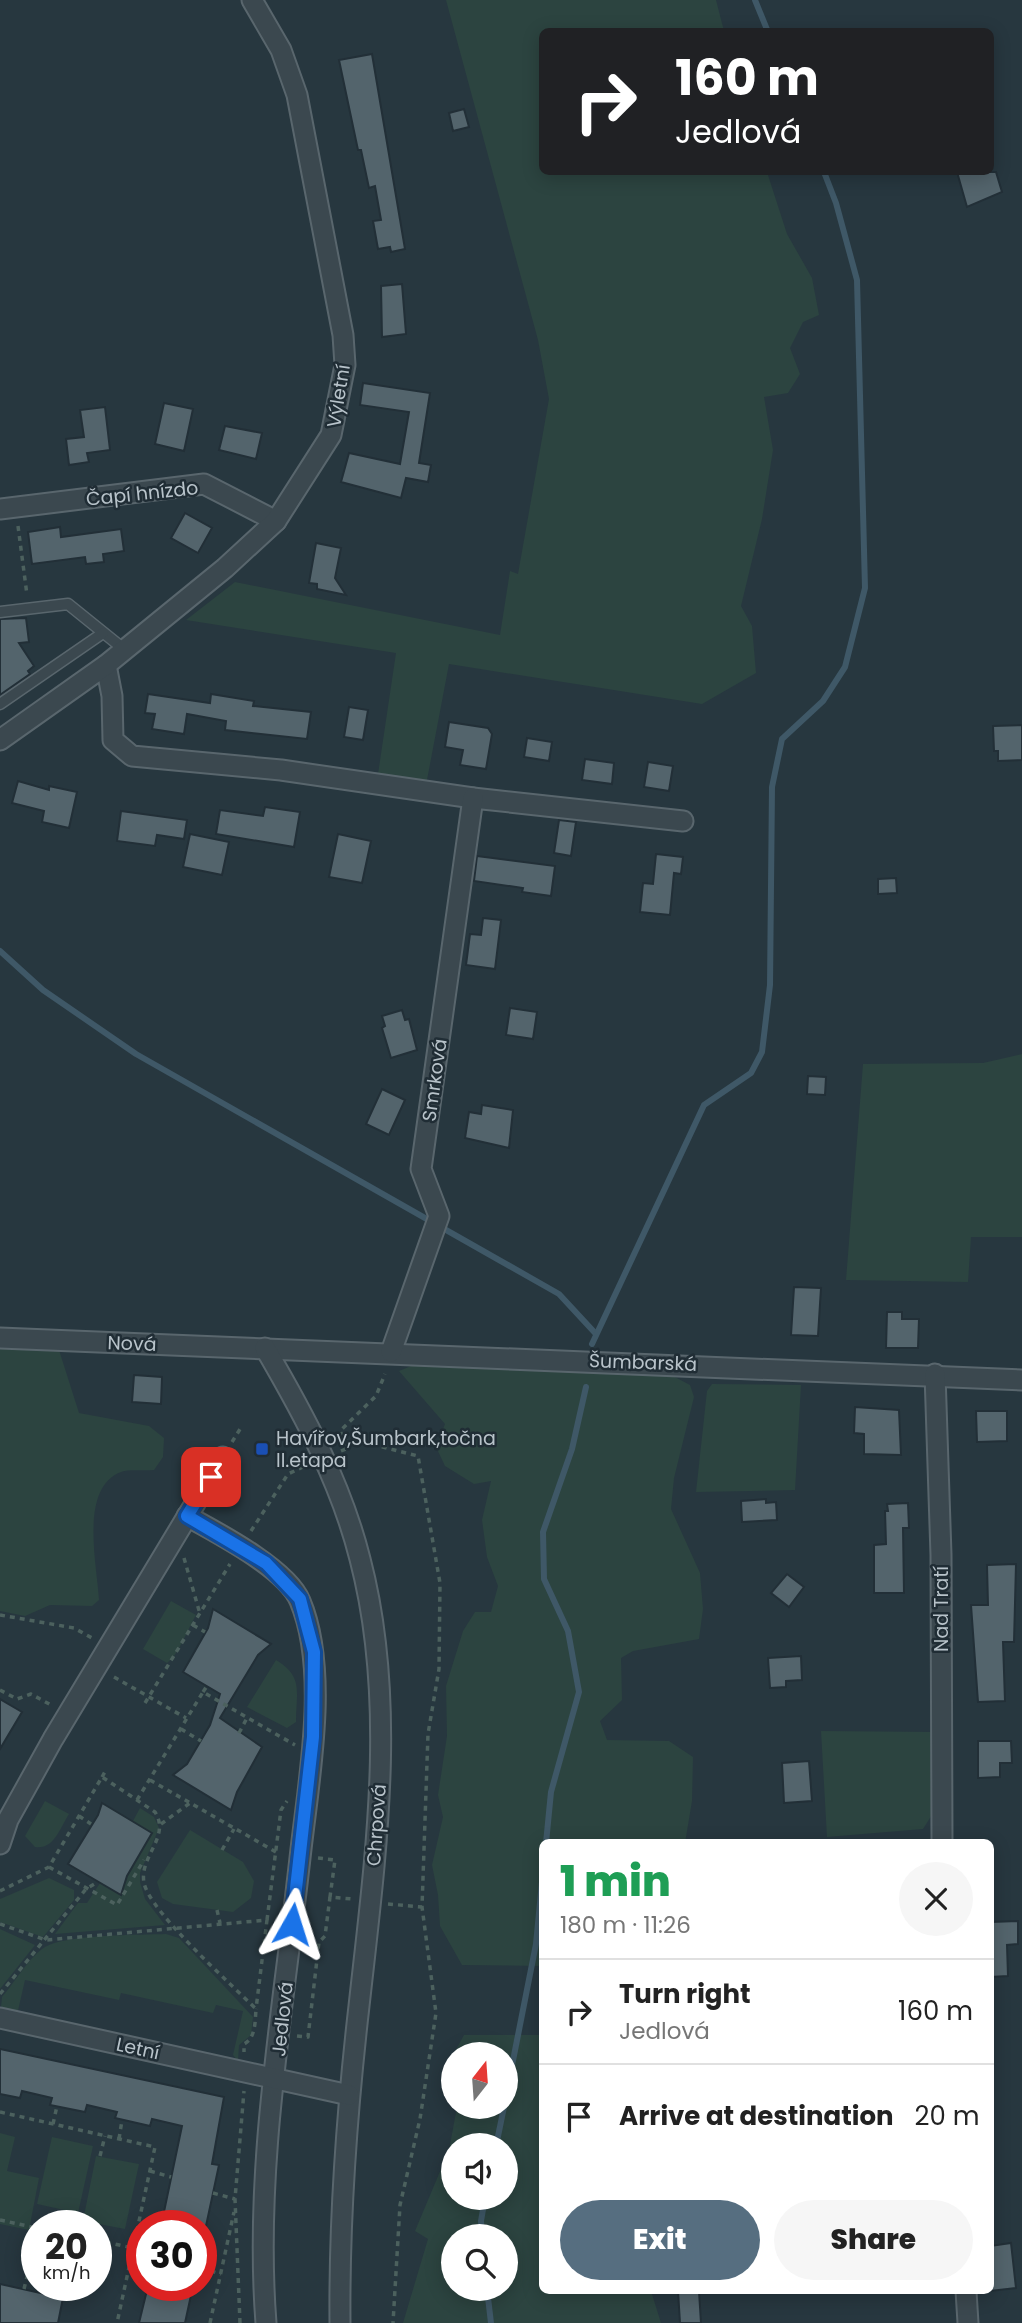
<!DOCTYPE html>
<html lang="en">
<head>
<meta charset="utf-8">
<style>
  body { margin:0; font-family:Poppins,sans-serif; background:#f6f6f6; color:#222; height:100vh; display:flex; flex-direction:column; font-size:26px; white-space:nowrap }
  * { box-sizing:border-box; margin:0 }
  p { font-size:23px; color:#767676 }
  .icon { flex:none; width:38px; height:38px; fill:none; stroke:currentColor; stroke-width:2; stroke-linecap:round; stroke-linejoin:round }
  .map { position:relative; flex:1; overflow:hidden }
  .panel { position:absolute; left:539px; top:1839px; width:455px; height:455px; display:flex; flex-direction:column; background:#fff; border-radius:10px; box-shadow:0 4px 18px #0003 }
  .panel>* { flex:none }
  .hud { position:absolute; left:539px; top:28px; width:455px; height:147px; border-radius:10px; box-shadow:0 4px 18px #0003; background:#202124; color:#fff; overflow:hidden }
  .needle { width:46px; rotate:17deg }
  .tools { position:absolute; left:441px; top:2042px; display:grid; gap:14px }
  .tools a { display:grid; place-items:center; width:77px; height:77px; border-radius:50%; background:#fff; box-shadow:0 4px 18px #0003; font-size:35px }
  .speed { position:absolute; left:21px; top:2210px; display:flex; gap:14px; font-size:35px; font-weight:700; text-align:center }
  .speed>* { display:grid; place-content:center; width:91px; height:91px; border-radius:50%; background:#fff; box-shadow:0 4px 18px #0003; line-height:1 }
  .speed small { font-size:18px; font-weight:400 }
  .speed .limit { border:10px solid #d22; background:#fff; color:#111 }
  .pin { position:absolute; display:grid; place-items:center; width:60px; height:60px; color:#fff; margin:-30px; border-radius:14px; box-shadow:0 4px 10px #0006 }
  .me { position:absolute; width:77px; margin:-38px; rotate:6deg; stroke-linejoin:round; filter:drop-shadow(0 0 5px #0008) }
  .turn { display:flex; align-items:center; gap:24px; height:147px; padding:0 21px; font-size:32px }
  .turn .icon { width:91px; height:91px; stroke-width:2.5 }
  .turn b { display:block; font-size:49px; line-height:60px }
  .round { display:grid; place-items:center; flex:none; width:74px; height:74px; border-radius:37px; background:#f6f6f6 }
  .head { display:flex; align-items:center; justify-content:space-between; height:119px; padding:0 21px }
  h1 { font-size:42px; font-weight:800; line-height:52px; color:#1e9e55 }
  .primary-button { display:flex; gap:14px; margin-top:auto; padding:14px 21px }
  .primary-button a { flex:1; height:80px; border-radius:42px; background:#566e80; color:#fff; font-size:28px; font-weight:800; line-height:80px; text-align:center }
  .primary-button a+a { background:#f6f6f6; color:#222 }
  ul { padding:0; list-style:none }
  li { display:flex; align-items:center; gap:21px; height:105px; padding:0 21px; border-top:2px solid #e0e0e0 }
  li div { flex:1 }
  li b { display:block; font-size:26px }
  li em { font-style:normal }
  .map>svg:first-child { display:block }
</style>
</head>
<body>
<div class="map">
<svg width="1022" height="2323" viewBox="0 0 1022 2323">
  <rect width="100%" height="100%" fill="#27373f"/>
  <!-- green -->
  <g fill="#2c4440" fill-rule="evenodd">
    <path d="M446 0H716L724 31 542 32V172H767L787 234 812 278 819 315 803 322 790 348 800 374 788 393 764 397 773 450 762 519 741 606 752 626 756 673 702 704 449 664 427 780 378 774 396 653 186 620 235 582 500 635 510 571 518 574 549 399 538 340Z"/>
    <path d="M1022 1054V1237H971L968 1282 846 1280 863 1064 983 1063Z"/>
    <path d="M0 1347 59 1350 79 1413 149 1426 164 1438 163 1457 154 1470C144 1471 129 1469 121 1472 79 1488 97 1564 99 1600L92 1606 50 1605 25 1616 0 1611Z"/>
    <path d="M416 1364 671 1375 690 1385 694 1397 674 1478 671 1509 700 1573 703 1609 699 1639 633 1651 621 1658 622 1700 600 1721 607 1740 669 1741 693 1757 692 1801 685 1843H542V1966L462 1965 440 1926 438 1895 432 1865 443 1817 438 1795 447 1736 446 1686 463 1631 475 1612H491L498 1586 487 1557 482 1520 491 1481 474 1484 445 1466 436 1447 445 1424 399 1371Z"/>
    <path d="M712 1384 801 1385 795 1490 696 1492 707 1391Z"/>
    <path d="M171 1601 196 1615C187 1630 180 1653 167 1663L143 1649Z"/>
    <path d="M276 1660C304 1677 296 1692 296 1722L287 1728 247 1707Z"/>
    <path d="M821 1731 936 1732 935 1810 923 1829 827 1837Z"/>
    <path d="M45 1801 69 1814C60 1828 54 1850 35 1847L25 1836Z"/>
    <path d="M140 1808 154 1817 159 1828 140 1873V1882L145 1899 165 1925 55 1934 78 1903H87L100 1883 117 1892 152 1833 133 1821Z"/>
    <path d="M190 1830 243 1862 254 1881 251 1898 233 1912 173 1904 162 1898 157 1882Z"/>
    <path d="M49 1878 74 1890V1900L43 1937 0 1922V1899Z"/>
    <path d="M0 1929 35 1945 0 1989Z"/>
    <path d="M166 1934 179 1938 253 2017 251 2035 239 2045 238 2061 233 2055 243 2011 216 2005 213 2013 121 1993 119 2000 25 1980 17 2015 4 2011 1 2007 2 1997C15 1982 29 1957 45 1947 67 1934 139 1935 166 1934Z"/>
    <path d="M464 2035H542V2291H651L661 2323H403L428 2239 415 2231 449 2150 457 2107H506V2054H453V2083V2055ZM453 2146H506V2198H453ZM453 2236H506V2289H453Z"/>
    <path d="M0 2133 15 2137 7 2171 39 2178 29 2230 0 2224Z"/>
    <path d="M52 2137 93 2146 78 2213 37 2204Z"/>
    <path d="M96 2156 139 2164 125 2229 83 2221Z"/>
  </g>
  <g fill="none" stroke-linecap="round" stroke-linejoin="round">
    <!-- stream -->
    <g stroke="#3f5867" stroke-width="6">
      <path d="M755 0 768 32"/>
      <path d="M0 951 43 990 136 1054 559 1294 596 1334"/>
      <path d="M592 1344 704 1105 751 1073 762 1052 770 985 772 787 782 739 823 701 845 667 865 588 857 280 836 203 824 172"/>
      <path d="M546 1843 551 1792 579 1692 568 1631 544 1579 543 1532 572 1449 586 1387"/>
      <path d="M506 2096 536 1944 542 1882"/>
      <path d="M496 2146 504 2107"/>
      <path d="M482 2236 481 2221 485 2198"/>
      <path d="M487 2289 491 2323"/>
    </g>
  </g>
  <!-- building -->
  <g fill="#53646c" stroke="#222f37" stroke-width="2">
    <path d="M372 54 405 249 391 252 390 247 378 249 373 221 381 220 375 186 369 188 361 150H358L339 60Z"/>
    <path d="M464 109 469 127 453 131 449 113Z"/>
    <path d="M957 172H996L1002 192 967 207Z"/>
    <path d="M402 284 406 334 382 337 381 286Z"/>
    <path d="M363 383 430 393 419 463 431 465 428 482 406 478 401 498 341 482 349 453 400 464 409 412 360 405Z"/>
    <path d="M164 403 193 409 184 451 155 444Z"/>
    <path d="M105 407 110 450 87 453 89 462 69 465 66 439 84 437 80 410Z"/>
    <path d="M225 426 262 433 256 459 219 450Z"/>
    <path d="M185 513 212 528 198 553 171 538Z"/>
    <path d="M60 527 61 537 121 529 124 551 103 554 104 562 86 564 85 557 32 564 28 532Z"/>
    <path d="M316 543 341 548 335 578 346 595 317 589V584L309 583Z"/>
    <path d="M26 618 29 642 19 643 34 666 28 671 30 674 0 695V619Z"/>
    <path d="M148 694 210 703 211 694 254 701 253 706 311 712 307 739 225 730 226 721 187 714 184 734 152 729 155 714 145 713Z"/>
    <path d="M349 707 368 710 363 740 344 737Z"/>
    <path d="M449 722 488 728 492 734 486 769 460 765 463 750 445 747Z"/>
    <path d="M1022 725V760L998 761V751H994L993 726Z"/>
    <path d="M527 738 552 742 549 761 524 757Z"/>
    <path d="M585 759 614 763 612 784 582 780Z"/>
    <path d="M648 762 673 766 669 791 644 787Z"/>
    <path d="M18 781 49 790V786L77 792 69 828 42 822 44 811 12 803Z"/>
    <path d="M265 807 300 812 294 847 216 834 220 810 263 816Z"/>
    <path d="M121 811 187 820 184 839 157 835 155 846 117 841Z"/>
    <path d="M559 820 576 822 571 856 554 853Z"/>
    <path d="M190 834 229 842 222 875 183 867Z"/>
    <path d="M338 834 371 841 362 883 329 877Z"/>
    <path d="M656 854 683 857 681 874 674 873 670 915 640 912 643 883 653 884Z"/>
    <path d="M477 856 555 866 551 896 522 892 523 888 474 881Z"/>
    <path d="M896 878 897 893 878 894V879Z"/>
    <path d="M483 918 501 920 495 969 466 965 470 934 481 935Z"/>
    <path d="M510 1008 537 1012 533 1039 506 1035Z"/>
    <path d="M402 1010 405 1020 409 1019 417 1050 391 1058 382 1028 385 1026 382 1016Z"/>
    <path d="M808 1076 826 1077 825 1095 807 1094Z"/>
    <path d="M382 1089 405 1100 389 1135 366 1124Z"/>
    <path d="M482 1105 513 1110 509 1148 465 1138 469 1112 481 1114Z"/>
    <path d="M794 1287 821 1288 818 1336 791 1335Z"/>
    <path d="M887 1312H902V1319H919L918 1348H886Z"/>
    <path d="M134 1375 162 1377 161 1404 132 1402Z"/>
    <path d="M855 1407 899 1410 901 1455 864 1454V1434L854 1433Z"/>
    <path d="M976 1411H1007V1441L977 1442Z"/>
    <path d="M766 1499V1503L776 1502 777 1520 742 1522 741 1501Z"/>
    <path d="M908 1503 909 1528H903L904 1593H874V1545L886 1544 885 1511H888L887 1504Z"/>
    <path d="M1016 1564 1014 1642H1003L1005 1701 978 1702 971 1605H988L987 1565Z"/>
    <path d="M787 1574 804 1587 789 1607 771 1593Z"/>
    <path d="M213 1609 271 1644 258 1655 220 1718 262 1747 237 1792 231 1810 173 1775 187 1764 210 1725 220 1694 183 1672 208 1628Z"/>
    <path d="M801 1656 802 1680 786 1681V1687L770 1688 768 1658Z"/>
    <path d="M0 1699 22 1712 0 1749Z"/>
    <path d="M978 1741H1011L1012 1763H1000V1777L978 1778Z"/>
    <path d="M809 1761 812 1801 784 1803 782 1763Z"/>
    <path d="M102 1803 152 1833 127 1876 121 1895 68 1864 98 1815Z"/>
    <path d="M1018 1921V1944L1007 1945 1008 1976 990 1977V1922Z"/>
    <path d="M0 2049 224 2097 212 2164 219 2165 206 2226H161L182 2126 152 2119 150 2126 115 2118 117 2112 87 2105 85 2112 50 2105 52 2098 22 2091 20 2098 0 2094Z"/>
    <path d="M1011 2243 1016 2288 990 2291V2246Z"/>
    <path d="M0 2284 63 2298 58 2323H0Z"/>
    <path d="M148 2286H193L185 2323H139Z"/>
    <path d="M678 2291H699L701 2323H680Z"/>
  </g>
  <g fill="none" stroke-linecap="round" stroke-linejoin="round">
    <defs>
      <g id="lane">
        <path d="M0 612 68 604 125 650"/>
        <path d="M0 704 103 633"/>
      </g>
      <g id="street">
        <path d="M0 509 204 484 276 521"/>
        <path d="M106 665 112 696 113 740 132 756 281 770 473 798 683 821"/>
        <path d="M0 740 106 665 225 568 276 521 331 435 345 365 343 335 297 95 281 50 252 0"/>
        <path d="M0 1338 1022 1380"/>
        <path d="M265 1348C304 1415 341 1483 360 1559 398 1704 375 1860 359 2006 347 2111 339 2217 340 2323"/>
        <path d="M391 1352 439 1216 421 1169 473 798"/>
        <path d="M935 1374 941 1555 942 1843"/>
        <path d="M187 1516C218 1533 287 1569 300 1601 330 1672 308 1783 300 1858 283 2012 254 2169 266 2323"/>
        <path d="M0 1844 8 1820 53 1739 223 1457"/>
        <path d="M0 2018 349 2095"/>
        <path d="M966 2291 968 2323"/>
      </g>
    </defs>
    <!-- lane casing -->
    <use href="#lane" stroke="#59666d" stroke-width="13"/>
    <!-- street casing -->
    <use href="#street" stroke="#59666d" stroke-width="23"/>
    <!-- path -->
    <g stroke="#4c615e" stroke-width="3.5" stroke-dasharray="5 5" stroke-linecap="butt">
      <path d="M18 526 27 595"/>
      <path d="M343 1437 418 1456 440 1583 439 1669 428 1734 422 1907 436 2013 420 2119 400 2205 393 2323"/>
      <path d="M232 1442 242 1426"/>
      <path d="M341 1451 348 1448 340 1431 376 1396 385 1374"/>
      <path d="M251 1531 288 1474 305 1466"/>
      <path d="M184 1558 200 1614"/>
      <path d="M0 1615 74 1628 92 1638"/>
      <path d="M193 1625 205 1632"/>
      <path d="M114 1677 186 1718"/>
      <path d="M0 1690 17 1699 31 1694 51 1705"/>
      <path d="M203 1692 207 1686"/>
      <path d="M145 1703 230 1564"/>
      <path d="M181 1729 201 1741"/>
      <path d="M239 1733 247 1718"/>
      <path d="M102 1777 106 1770"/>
      <path d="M150 1780 276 1852"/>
      <path d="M137 1800 203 1692 295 1745"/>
      <path d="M79 1816 91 1824"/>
      <path d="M161 1824 190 1803"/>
      <path d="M222 1850 234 1829"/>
      <path d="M318 1858 335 1860 330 1897 352 1899"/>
      <path d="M49 1867 117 1905 144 1860"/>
      <path d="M0 1891 49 1867 102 1777 155 1812C171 1837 139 1856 144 1883 150 1912 232 1985 256 2009 255 2021 256 2038 244 2044V2052"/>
      <path d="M388 1904 422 1907"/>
      <path d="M217 1910 220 1923"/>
      <path d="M267 1920 281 1810 287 1801"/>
      <path d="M0 1924 46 1940 267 1920 256 2009"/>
      <path d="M0 1994 86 1889 96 1883"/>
      <path d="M297 2036 308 2037 319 1942 325 1936 330 1897"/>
      <path d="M0 2112 155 2147 117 2323"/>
      <path d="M53 2124 57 2106"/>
      <path d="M119 2139 122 2120"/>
      <path d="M100 2156 105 2136"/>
      <path d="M150 2171 171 2177"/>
      <path d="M213 2193 235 2199"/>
      <path d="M0 2220 37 2228"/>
      <path d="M86 2226 87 2221"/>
      <path d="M96 2240 133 2248"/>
      <path d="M201 2268 221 2274"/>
      <path d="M24 2289 37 2235"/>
      <path d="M210 2323 234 2212"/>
      <path d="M240 2323 235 2199 244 2091"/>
    </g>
    <!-- lane -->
    <use href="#lane" stroke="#3b484f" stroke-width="10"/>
    <!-- street -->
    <use href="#street" stroke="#3b484f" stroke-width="19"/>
  </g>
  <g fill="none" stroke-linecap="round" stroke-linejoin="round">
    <defs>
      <path id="route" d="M211 1477 187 1516 266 1563 300 1599 307 1626 314 1652 313 1737 292 1924"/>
    </defs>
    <!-- route casing -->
    <use href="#route" stroke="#114b97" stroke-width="18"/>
    <!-- route -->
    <use href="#route" stroke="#1a73e8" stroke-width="12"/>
  </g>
  <!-- markers -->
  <rect fill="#1a4fb4" stroke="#202d35" stroke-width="2.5" x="255" y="1442" width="14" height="14" rx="3.5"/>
  <g text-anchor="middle" stroke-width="5" stroke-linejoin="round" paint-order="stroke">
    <!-- street labels -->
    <g font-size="19" fill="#b8c3ca" stroke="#202d35">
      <text transform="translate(338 396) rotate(-81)" y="7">Výletní</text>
      <text transform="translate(142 493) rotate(-6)" y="7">Čapí hnízdo</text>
      <text transform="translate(434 1080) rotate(-82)" y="7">Smrková</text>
      <text transform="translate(132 1343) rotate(2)" y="7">Nová</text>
      <text transform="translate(643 1362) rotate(2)" y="7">Šumbarská</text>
      <text transform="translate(941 1609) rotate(-90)" y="7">Nad Tratí</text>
      <text transform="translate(376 1825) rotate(-86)" y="7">Chrpová</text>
      <text transform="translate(282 2019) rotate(-84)" y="7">Jedlová</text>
      <text transform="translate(138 2048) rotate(12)" y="7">Letní</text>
    </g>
    <!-- poi labels -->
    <g font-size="19" fill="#b8c3ca" stroke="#202d35" text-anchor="start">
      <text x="276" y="1445">Havířov,Šumbark,točna<tspan x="276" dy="22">II.etapa</tspan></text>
    </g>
  </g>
</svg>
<div class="tools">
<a><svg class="needle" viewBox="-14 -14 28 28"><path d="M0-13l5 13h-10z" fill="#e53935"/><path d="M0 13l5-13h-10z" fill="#767676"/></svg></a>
<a><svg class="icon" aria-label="sound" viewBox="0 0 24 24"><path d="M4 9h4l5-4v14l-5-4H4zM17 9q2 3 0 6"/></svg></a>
<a><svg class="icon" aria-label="search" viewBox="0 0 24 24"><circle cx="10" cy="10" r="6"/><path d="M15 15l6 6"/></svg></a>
</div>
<div class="speed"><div>20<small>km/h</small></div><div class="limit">30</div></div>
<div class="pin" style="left:211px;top:1477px;background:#d93025"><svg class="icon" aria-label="arrive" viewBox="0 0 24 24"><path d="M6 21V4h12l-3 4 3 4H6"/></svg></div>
<svg class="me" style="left:292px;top:1924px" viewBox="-20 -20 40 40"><path d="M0-17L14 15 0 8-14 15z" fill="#1a73e8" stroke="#fff" stroke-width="4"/></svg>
<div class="hud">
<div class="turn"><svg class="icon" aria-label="right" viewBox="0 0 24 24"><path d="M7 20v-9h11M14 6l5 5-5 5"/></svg><div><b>160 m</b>Jedlová</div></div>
</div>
<section class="panel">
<div class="head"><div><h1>1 min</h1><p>180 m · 11:26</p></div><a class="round"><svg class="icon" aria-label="close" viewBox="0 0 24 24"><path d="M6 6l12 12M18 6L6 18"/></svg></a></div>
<ul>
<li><svg class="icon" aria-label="right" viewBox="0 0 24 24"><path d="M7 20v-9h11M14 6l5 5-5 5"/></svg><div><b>Turn right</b><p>Jedlová</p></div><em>160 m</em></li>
<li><svg class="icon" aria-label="arrive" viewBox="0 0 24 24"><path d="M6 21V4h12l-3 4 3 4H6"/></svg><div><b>Arrive at destination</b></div><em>20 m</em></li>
</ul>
<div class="primary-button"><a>Exit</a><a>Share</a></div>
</section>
</div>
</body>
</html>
